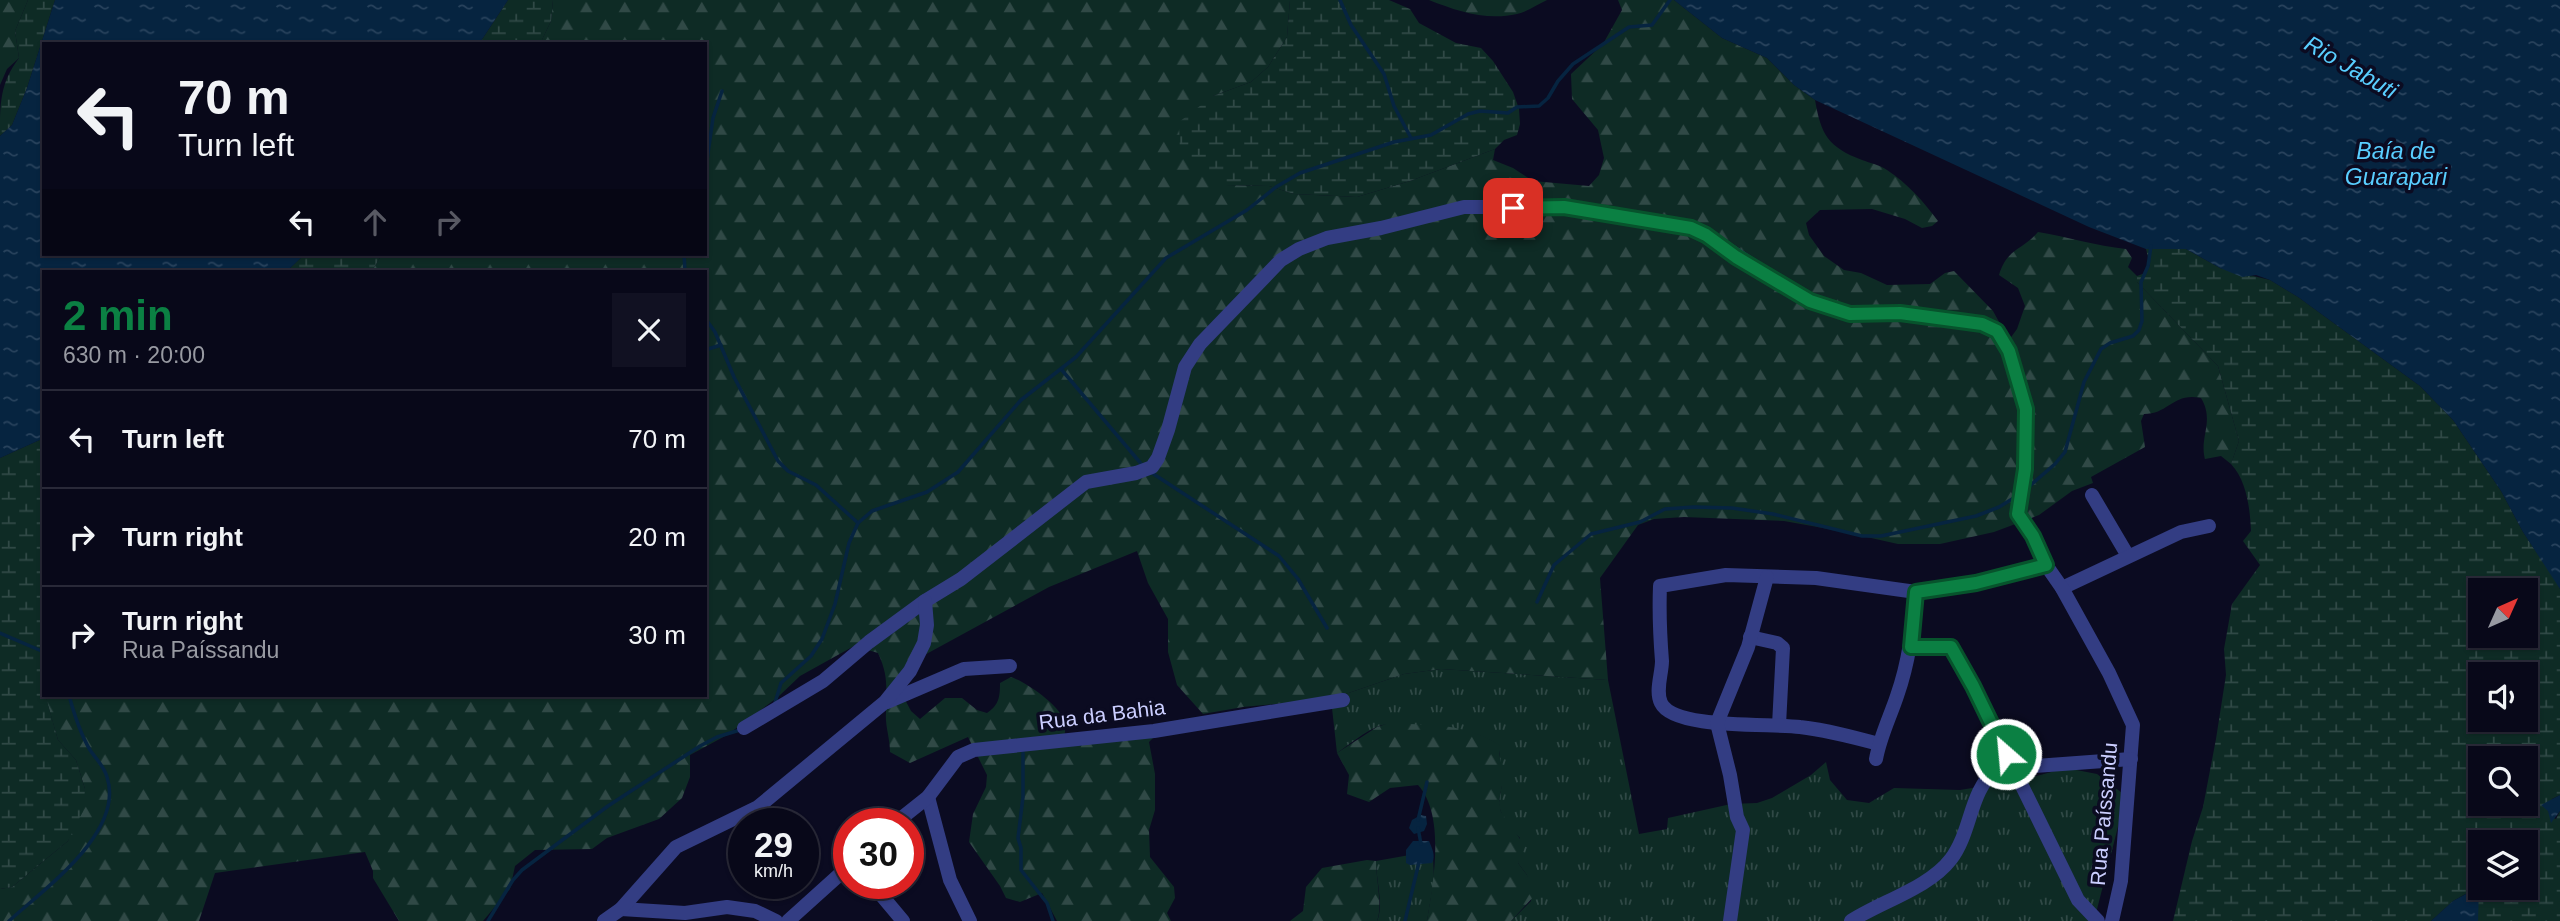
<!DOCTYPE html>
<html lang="en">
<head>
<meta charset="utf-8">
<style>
  body { margin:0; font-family:Arial,sans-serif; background:#112; color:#f1f3f6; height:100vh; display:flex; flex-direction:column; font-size:26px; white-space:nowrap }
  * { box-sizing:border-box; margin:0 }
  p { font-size:23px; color:#989aa2 }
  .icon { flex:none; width:38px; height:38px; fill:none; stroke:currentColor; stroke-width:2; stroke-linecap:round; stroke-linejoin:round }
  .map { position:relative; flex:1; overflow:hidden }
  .side { position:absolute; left:42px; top:270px; width:665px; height:427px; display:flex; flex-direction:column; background:#080819; border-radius:0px; box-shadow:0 2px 5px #0004,0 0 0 2px #292938 }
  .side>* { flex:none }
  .guide { position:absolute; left:42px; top:42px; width:665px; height:214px; border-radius:0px; box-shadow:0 2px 5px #0004,0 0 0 2px #292938; background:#080819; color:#f1f3f6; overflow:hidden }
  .needle { width:46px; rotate:45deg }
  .controls { position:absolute; left:2468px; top:578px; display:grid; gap:14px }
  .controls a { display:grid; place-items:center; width:70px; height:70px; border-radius:0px; background:#080819; box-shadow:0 2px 5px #0004,0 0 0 2px #292938; font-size:35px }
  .speed { position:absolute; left:728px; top:808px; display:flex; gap:14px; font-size:35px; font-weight:700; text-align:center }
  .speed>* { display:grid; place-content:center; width:91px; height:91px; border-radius:50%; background:#080819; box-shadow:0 2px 5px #0004,0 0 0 2px #292938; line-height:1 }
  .speed small { font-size:18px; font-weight:400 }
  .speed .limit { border:10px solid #d22; background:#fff; color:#111 }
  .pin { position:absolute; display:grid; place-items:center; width:60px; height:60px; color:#fff; margin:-30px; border-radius:14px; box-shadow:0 4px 10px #0006 }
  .me { position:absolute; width:77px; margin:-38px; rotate:333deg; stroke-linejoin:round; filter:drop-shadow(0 0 5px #0008) }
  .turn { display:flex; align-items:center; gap:24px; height:147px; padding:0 21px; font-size:32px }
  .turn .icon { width:91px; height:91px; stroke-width:2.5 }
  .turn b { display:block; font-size:49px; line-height:60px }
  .lanes { display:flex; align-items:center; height:66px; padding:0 21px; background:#0003; justify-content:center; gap:35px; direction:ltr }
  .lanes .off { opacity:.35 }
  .round { display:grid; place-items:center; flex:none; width:74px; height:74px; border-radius:0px; background:#112 }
  .head { display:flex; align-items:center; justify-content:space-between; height:119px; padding:0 21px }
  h1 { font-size:42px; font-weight:700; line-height:52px; color:#0b8043 }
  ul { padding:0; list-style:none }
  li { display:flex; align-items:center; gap:21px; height:98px; padding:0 21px; border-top:2px solid #292938 }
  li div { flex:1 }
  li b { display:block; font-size:26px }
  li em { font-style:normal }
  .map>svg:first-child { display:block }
</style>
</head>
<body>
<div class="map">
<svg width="2560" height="921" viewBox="0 0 2560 921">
  <defs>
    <pattern id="grass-tufts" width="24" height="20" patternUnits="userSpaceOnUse" patternTransform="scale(1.75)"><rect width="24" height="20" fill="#0e2b25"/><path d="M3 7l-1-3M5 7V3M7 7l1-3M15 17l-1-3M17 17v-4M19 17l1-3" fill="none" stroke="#304946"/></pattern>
    <pattern id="forest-firs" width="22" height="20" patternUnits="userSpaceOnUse" patternTransform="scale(1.75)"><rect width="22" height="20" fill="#0e2b25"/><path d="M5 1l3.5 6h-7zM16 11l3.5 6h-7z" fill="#304946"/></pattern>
    <pattern id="wetland-marsh" width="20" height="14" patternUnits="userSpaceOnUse" patternTransform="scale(1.75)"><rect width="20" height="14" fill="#0e2b25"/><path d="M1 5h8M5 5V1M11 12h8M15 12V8" fill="none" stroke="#304946"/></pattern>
    <pattern id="water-ripples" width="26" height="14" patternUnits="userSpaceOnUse" patternTransform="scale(1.75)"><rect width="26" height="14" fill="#062440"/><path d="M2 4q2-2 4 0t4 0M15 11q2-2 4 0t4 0" fill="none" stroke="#29435d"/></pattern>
  </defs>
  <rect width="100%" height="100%" fill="#0b0b21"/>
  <!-- grass -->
  <g fill="url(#grass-tufts)">
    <path d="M1441 669 1608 680 1639 834 1667 829 1668 818 1731 804 1757 803 1772 798 1811 775 1826 762 1830 780 1847 800 1869 803 1894 788 1960 790 2022 780 2066 768 2097 774 2122 793 2124 803 2094 921H1511L1531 901 1527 875 1518 863 1520 838C1511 829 1500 817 1499 803 1499 796 1502 789 1502 781 1501 769 1498 757 1500 746 1474 728 1447 728 1417 726 1405 725 1390 722 1379 726 1364 732 1350 744 1337 753L1331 699 1404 674Z"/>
    <path d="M1421 853 1433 855 1434 879 1427 921H1377C1384 907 1376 879 1376 861Z"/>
  </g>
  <!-- forest -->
  <g fill="url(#forest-firs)">
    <path d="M0 0H28L15 31 19 58 7 69 0 85Z"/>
    <path d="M553 0H1290L1287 37 1268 67 1251 82 1213 96 1225 185 1269 186 1294 194 1357 197 1410 181 1495 149 1493 160 1513 168 1533 181 1589 186 1599 175 1604 158 1598 130 1572 99 1571 74 1603 44 1622 10 1618 0H1674L1722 38 1767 58 1794 85 1815 100C1821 135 1828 147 1862 160 1870 163 1880 165 1887 170 1906 182 1925 203 1938 221L1932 226 1922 228 1905 219 1872 209 1820 210 1806 223 1809 235 1824 256 1844 270 1861 273 1887 285 1930 284 1945 273 1954 271 1993 311 2009 340 2017 329 2025 306 2018 288 1999 275C2007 248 2022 251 2038 232 2068 237 2096 246 2126 249L2132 258 2128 267 2137 276V282L2218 366 2239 441 2231 464 2221 456 2205 459C2199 437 2215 421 2201 398 2173 392 2169 414 2144 414L2141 421 2145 447 2091 477 2093 483 2072 491 2039 515 1994 532 1940 544H1898L1840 531 1784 521 1684 517 1654 519 1638 525 1600 578 1608 680 1441 669 1404 674 1331 699 1243 707 1203 714 1177 685 1168 652V619L1148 583 1137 551 1049 587 919 658 902 694 911 711 920 719 945 698H962L977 710 987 713C999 705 1000 697 1000 683L1011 677C1026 682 1063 707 1065 724 1066 729 1064 736 1064 741L1158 733 1149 742 1155 774V810L1149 830 1150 857 1174 887 1175 898 1167 913 1171 921H1057L1042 893 1020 902 1006 898 1000 886 969 842 973 814 986 787 987 775 968 737 910 763 890 752C890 738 885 726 886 713 886 688 889 677 878 653L854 646 800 676 778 697 727 735 690 755V777L682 798 659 819 607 838 592 849 535 850 515 866 510 889 483 921H399L373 878V871L365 852 215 873 199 921H0V889L12 887 68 841 85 789 76 760 58 740 45 695H705V271H372L382 254H705V44H540L551 21Z"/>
    <path d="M1429 0H1547C1538 4 1527 12 1517 14 1486 21 1457 11 1429 0Z"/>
    <path d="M1386 724C1424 724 1468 723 1501 746L1499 754 1504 775 1499 801 1501 812 1525 846 1518 863 1527 875 1535 895 1511 921H1427C1433 883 1446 816 1418 785L1390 788 1369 802 1347 794 1349 775 1337 753 1377 727Z"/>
    <path d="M1367 860 1376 861C1376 878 1383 908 1377 921H1290L1303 911 1306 887 1322 868Z"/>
  </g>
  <!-- wetland -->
  <g fill="url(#wetland-marsh)" fill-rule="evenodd">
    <path d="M28 0H55L27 88 12 125 0 136C0 103 0 83 19 58L15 31Z"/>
    <path d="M508 0H553L551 21 540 44H479Z"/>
    <path d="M1290 0H1389L1410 9 1419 23 1456 43 1481 48 1493 61 1513 92 1519 109 1520 124 1517 135 1504 140 1495 149 1410 181 1357 197 1294 194 1269 186 1225 185 1204 175 1180 153 1179 122 1213 96 1251 82 1268 67 1287 37Z"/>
    <path d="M2146 249H2186L2220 268 2270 280 2298 297 2420 386 2453 420 2501 491 2523 532 2557 583 2560 589V795L2552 799 2548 811 2551 817 2556 819 2560 811V921H2478V887L2453 901 2431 921H2173L2192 841 2203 807 2216 739 2226 675 2224 649 2232 604 2260 565 2243 541 2251 531C2250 509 2247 481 2231 464L2239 441 2218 366 2137 282V276L2145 273 2150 265ZM2480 590H2525V635H2480ZM2480 674H2525V719H2480ZM2480 758H2525V803H2480ZM2480 842H2525V887H2480Z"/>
    <path d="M305 254H382L372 271H287Z"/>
    <path d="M44 438V627L40 676 58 740 76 760 85 789 83 811 68 841 12 887 0 889V458Z"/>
  </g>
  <!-- water -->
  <g fill="url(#water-ripples)">
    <path d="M55 0H508L479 44H44V254H305L287 271H44V438L0 458V136L12 125 27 88Z"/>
    <path d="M1674 0H2560V589L2523 532 2501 491 2453 420 2420 386 2298 297 2270 280 2256 275 2242 277 2220 268 2186 249H2146L2089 227 1815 100 1794 85 1767 58 1722 38Z"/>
    <path d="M2560 795V811L2551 823 2548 811 2541 805Z"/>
    <path d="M1421 815 1426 816 1427 824 1424 831 1414 834 1409 828 1412 820Z"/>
    <path d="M1413 841H1429C1432 848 1436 856 1432 863L1410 865 1406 863V850Z"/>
    <path d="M2479 887 2478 921H2431L2453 901Z"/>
  </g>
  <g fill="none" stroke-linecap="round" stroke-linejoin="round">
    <!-- stream -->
    <g stroke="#062440" stroke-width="3.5">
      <path d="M1340 0 1351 25 1384 74 1394 106 1411 138"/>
      <path d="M705 174 713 118 722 91"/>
      <path d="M684 254 685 271"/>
      <path d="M705 318 715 332 734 377 778 461 788 471 816 485 858 523"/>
      <path d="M705 350 721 345"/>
      <path d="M1061 369 1143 466"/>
      <path d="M1152 473 1279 556 1298 579 1327 628"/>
      <path d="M2026 489 2055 464 2065 452 2084 382 2101 349 2110 343 2133 336 2139 330 2142 321 2141 282 2148 266 2151 246"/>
      <path d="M1537 602 1554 565 1591 534 1640 522 1665 509 1694 507 1732 508 1773 514 1862 536H1881L1976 516 1999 507 2017 496"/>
      <path d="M0 633 44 652"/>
      <path d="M774 706 781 683 811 656 822 639 835 604 849 543 858 523 872 511 927 492 958 472 1021 400 1076 357 1166 258 1247 210 1276 187 1300 173 1394 142 1431 135 1468 114 1480 111 1508 113 1517 107 1539 106 1548 98 1558 81 1573 64 1629 27 1652 25 1670 0"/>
      <path d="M1023 753V797L1018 838 1021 848V870L1047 903 1053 921"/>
      <path d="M1418 820 1427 782"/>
      <path d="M1418 828 1421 844"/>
      <path d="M9 921C44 889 125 832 107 777 104 766 96 759 90 750 80 733 74 714 69 695"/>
      <path d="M488 921 513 880 522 870 608 806 700 746 717 737 740 730"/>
      <path d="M1405 921 1419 862"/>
    </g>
    <!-- minor -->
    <g stroke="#333d83" stroke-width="14">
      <path d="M2092 495 2128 556"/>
      <path d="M2062 588 2181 532 2209 526"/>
      <path d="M1750 637 1777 643 1783 648 1779 725"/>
      <path d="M1911 647H1951L1973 686 2078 900 2098 921"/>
      <path d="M887 702 964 669 1010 666"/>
      <path d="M744 728 823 681 869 642 925 601 961 579 1086 482 1136 473 1152 467 1158 458 1168 430 1185 367 1200 344 1281 260 1299 249 1327 238 1381 228 1464 207H1564L1691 228 1706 235 1795 293 1810 301 1850 314 1900 313 1982 324 1997 331 2009 351 2026 409 2025 469 2018 514 2033 536 2046 565 2062 588 2109 673 2133 725 2121 881 2112 921"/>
      <path d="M1879 744C1853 737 1827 730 1800 727 1772 723 1674 730 1661 703 1655 691 1662 674 1662 661 1660 636 1659 611 1660 586L1726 575 1816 578 1916 592 1976 583 2046 565"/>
      <path d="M1876 759C1880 737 1890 717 1897 696 1909 662 1913 628 1916 592"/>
      <path d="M928 797 950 880 970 921"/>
      <path d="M894 824 928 797 958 757 974 750 1154 731 1343 700"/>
      <path d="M872 884 903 921"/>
      <path d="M621 909 685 913 727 907 755 911 776 921"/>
      <path d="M604 921 621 909 676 847 758 807 885 702 910 671 924 643 927 625 925 601"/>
      <path d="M788 921 849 866"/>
      <path d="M1730 921 1743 830 1737 817 1730 775 1717 723 1748 647 1767 577"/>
      <path d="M1851 921C1882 901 1929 888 1951 859 1972 831 1969 792 1996 769L2131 759"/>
    </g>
  </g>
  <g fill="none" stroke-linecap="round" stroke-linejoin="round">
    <defs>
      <path id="route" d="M1513 208 1564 207 1691 228 1706 235 1736 257 1810 301 1850 314 1900 313 1982 324 1997 331 2009 351 2026 409 2025 469 2018 514 2033 536 2046 565 1976 583 1916 592 1911 647H1951L1973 686 2006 754"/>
    </defs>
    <!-- route casing -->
    <use href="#route" stroke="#07532c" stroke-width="18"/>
    <!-- route -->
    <use href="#route" stroke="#0b8043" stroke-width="12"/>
  </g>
  <g text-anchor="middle" stroke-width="7" stroke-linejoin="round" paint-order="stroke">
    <!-- street labels -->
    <g font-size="21" fill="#cbceff" stroke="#0b0b21">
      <text transform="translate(1102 715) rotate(-7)" y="7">Rua da Bahia</text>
      <text transform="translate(2104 814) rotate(-85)" y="7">Rua Paíssandu</text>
    </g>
    <!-- water labels -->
    <g font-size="23" font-style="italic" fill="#59ceff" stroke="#0b0b21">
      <text transform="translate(2351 67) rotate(30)" y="8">Rio Jabuti</text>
      <text x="2396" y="159">Baía de<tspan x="2396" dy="26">Guarapari</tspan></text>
    </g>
  </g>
</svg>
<div class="controls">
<a><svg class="needle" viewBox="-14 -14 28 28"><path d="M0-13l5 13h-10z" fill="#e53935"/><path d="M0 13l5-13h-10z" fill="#989aa2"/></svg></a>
<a><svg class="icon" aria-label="sound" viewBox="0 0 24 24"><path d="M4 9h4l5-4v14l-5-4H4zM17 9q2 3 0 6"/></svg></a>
<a><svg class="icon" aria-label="search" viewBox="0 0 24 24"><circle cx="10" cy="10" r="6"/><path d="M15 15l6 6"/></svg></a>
<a><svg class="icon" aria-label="layers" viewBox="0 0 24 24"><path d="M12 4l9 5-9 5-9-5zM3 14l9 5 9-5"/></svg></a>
</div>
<div class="speed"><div>29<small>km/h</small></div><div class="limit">30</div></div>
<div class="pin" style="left:1513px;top:208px;background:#d93025"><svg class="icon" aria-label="arrive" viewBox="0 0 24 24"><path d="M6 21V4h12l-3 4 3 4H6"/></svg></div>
<svg class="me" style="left:2006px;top:754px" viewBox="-20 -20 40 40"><circle r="17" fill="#0b8043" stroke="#fff" stroke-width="3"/><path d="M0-11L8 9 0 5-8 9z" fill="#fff"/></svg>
<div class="guide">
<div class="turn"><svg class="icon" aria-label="left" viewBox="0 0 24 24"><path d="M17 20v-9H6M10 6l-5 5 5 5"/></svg><div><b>70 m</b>Turn left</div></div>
<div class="lanes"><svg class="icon" aria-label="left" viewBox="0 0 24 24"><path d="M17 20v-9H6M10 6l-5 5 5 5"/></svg><svg class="icon off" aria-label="ahead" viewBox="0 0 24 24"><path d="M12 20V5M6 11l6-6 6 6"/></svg><svg class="icon off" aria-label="right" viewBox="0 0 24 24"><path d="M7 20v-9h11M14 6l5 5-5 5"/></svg></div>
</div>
<section class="side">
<div class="head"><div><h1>2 min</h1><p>630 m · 20:00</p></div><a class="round"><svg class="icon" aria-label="close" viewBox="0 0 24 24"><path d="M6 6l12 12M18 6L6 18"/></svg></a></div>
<ul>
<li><svg class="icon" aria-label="left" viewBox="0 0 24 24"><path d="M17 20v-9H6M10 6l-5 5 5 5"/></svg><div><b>Turn left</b></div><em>70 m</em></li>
<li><svg class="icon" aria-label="right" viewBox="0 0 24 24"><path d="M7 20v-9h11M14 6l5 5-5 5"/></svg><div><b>Turn right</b></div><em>20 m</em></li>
<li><svg class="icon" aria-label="right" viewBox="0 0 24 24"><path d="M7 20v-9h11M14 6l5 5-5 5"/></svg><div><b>Turn right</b><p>Rua Paíssandu</p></div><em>30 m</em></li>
</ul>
</section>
</div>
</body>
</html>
